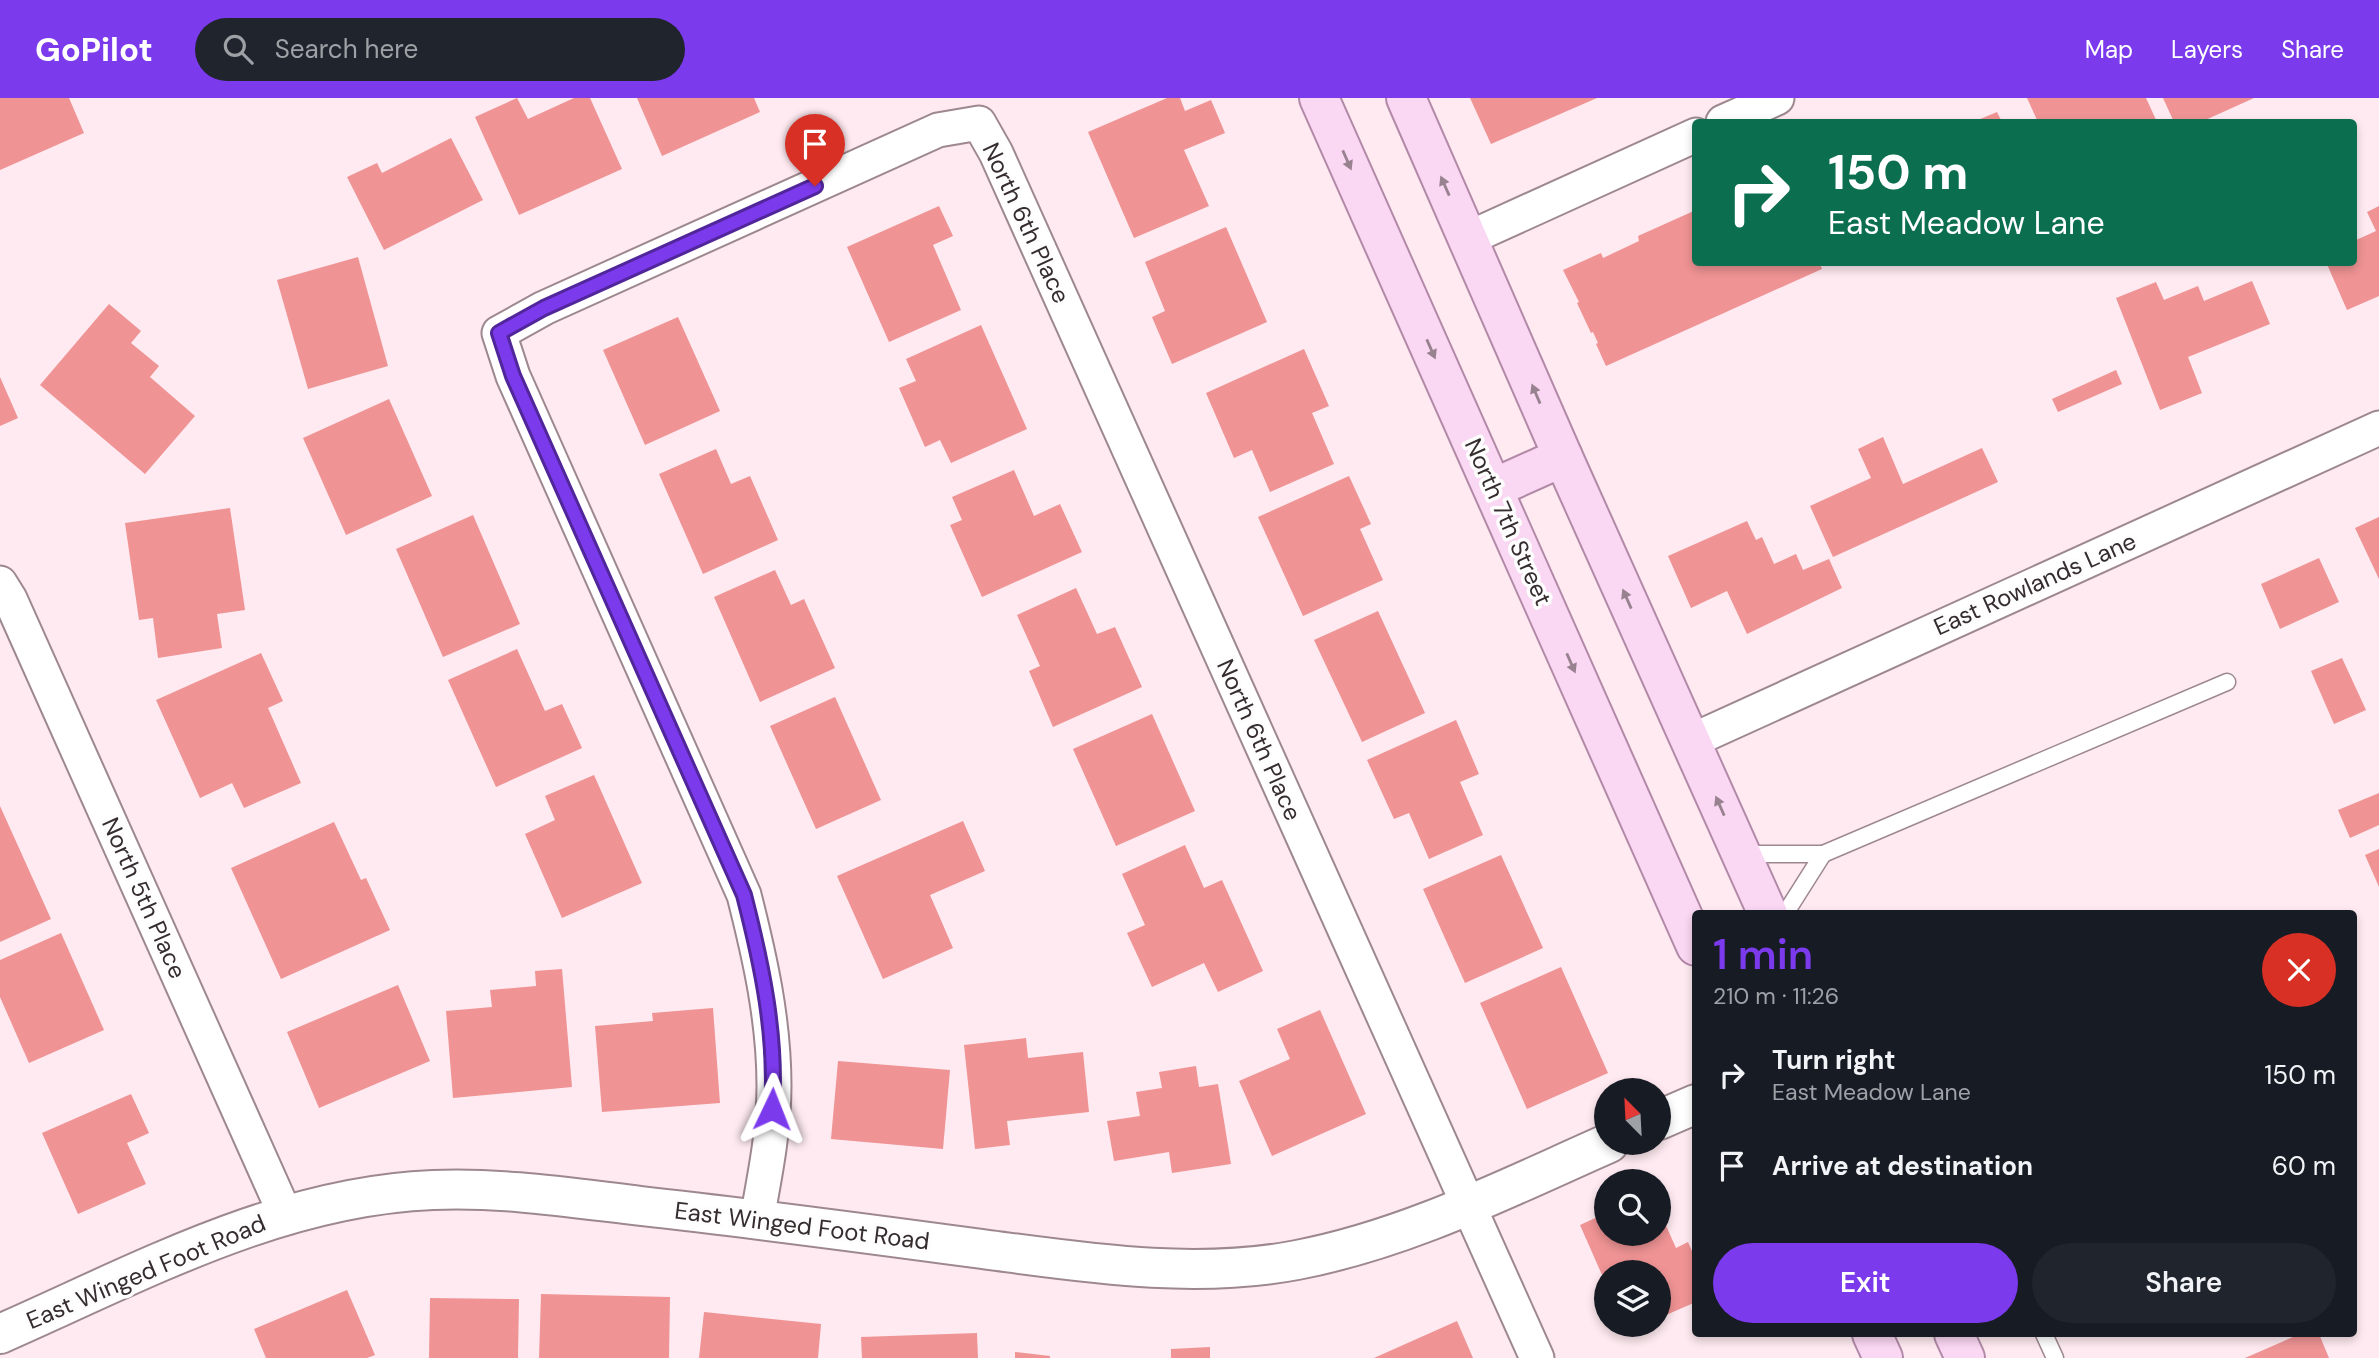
<!DOCTYPE html>
<html lang="en">
<head>
<meta charset="utf-8">
<style>
  body { margin:0; font-family:"DM Sans",sans-serif; background:#20242c; color:#f1f3f6; height:100vh; display:flex; flex-direction:column; font-size:26px; white-space:nowrap }
  * { box-sizing:border-box; margin:0 }
  p { font-size:23px; color:#9ea1a6 }
  .icon { flex:none; width:38px; height:38px; fill:none; stroke:currentColor; stroke-width:2; stroke-linecap:round; stroke-linejoin:round }
  .map { position:relative; flex:1; overflow:hidden }
  .sheet { position:absolute; left:1692px; top:812px; width:665px; height:427px; display:flex; flex-direction:column; background:#171b24; border-radius:7px; box-shadow:0 4px 10px #0003 }
  .sheet>* { flex:none }
  .hud { position:absolute; left:1692px; top:21px; width:665px; height:147px; border-radius:7px; box-shadow:0 4px 10px #0003; background:#0b6e4f; color:#fff; overflow:hidden }
  .needle { width:46px; rotate:336deg }
  .tools { position:absolute; left:1594px; top:980px; display:grid; gap:14px }
  .tools a { display:grid; place-items:center; width:77px; height:77px; border-radius:50%; background:#171b24; box-shadow:0 4px 10px #0003; font-size:35px }
  .pin { position:absolute; display:grid; place-items:center; width:60px; height:60px; color:#fff; margin:-72px -30px; border-radius:50% 50% 50% 0; rotate:-45deg; box-shadow:0 0 7px #0007 }
  .pin .icon { rotate:45deg }
  .me { position:absolute; width:77px; margin:-38px; rotate:2deg; stroke-linejoin:round; filter:drop-shadow(0 0 5px #0008) }
  .turn { display:flex; align-items:center; gap:24px; height:147px; padding:0 21px; font-size:32px }
  .turn .icon { width:91px; height:91px; stroke-width:2.5 }
  .turn b { display:block; font-size:49px; line-height:60px }
  .round { display:grid; place-items:center; flex:none; width:74px; height:74px; border-radius:37px; background:#20242c }
  .head { display:flex; align-items:center; justify-content:space-between; height:119px; padding:0 21px }
  h1 { font-size:42px; font-weight:600; line-height:52px; color:#7c3aed }
  .action { display:flex; gap:14px; margin-top:auto; padding:14px 21px }
  .action a { flex:1; height:80px; border-radius:42px; background:#7c3aed; color:#fff; font-size:28px; font-weight:600; line-height:80px; text-align:center }
  .action a+a { background:#20242c; color:#f1f3f6 }
  ul { padding:0; list-style:none }
  li { display:flex; align-items:center; gap:21px; height:91px; padding:0 21px }
  li div { flex:1 }
  li b { display:block; font-size:26px }
  li em { font-style:normal }
  header { display:flex; align-items:center; gap:42px; box-sizing:border-box; height:98px; padding:0 35px; background:#7c3aed; color:#fff }
  header strong { font-size:33px }
  nav { display:flex; gap:38px; margin-inline-start:auto; font-size:24px }
  .search { width:490px; height:63px; background:#20242c; display:flex; align-items:center; gap:18px; box-sizing:border-box; padding:0 24px; border-radius:38px; color:#9ea1a6; font-size:26px }
  .map>svg:first-child { display:block }
</style>
</head>
<body>
<header>
<strong>GoPilot</strong>
<div class="search"><svg class="icon" aria-label="search" viewBox="0 0 24 24"><circle cx="10" cy="10" r="6"/><path d="M15 15l6 6"/></svg>Search here</div>
<nav><a>Map</a><a>Layers</a><a>Share</a></nav>
</header>
<div class="map">
<svg width="2379" height="1260" viewBox="0 0 2379 1260">
  <rect width="100%" height="100%" fill="#feeaf0"/>
  <!-- building -->
  <g fill="#ef9394">
    <path d="M0 0H69L84 35 0 72Z"/>
    <path d="M517 0 528 21 574 0H590L622 71 519 117 475 19Z"/>
    <path d="M637 0H754L760 14 662 58Z"/>
    <path d="M1167 0H1180L1185 13 1211 2 1225 35 1184 52 1209 108 1134 140 1088 34Z"/>
    <path d="M1470 0H1597L1491 46Z"/>
    <path d="M2027 0H2146L2157 24H2038Z"/>
    <path d="M2163 0H2254L2201 24H2174Z"/>
    <path d="M1997 14 2002 24H1973Z"/>
    <path d="M451 40 483 102 384 152 347 79 377 65 382 75Z"/>
    <path d="M939 108 953 138 933 147 961 212 889 244 847 149Z"/>
    <path d="M2379 108V198L2347 212 2326 164H2354V143L2376 133 2367 114Z"/>
    <path d="M1696 112V164H1819L1822 171 1606 268 1596 246 1598 245 1593 234 1591 235 1577 205 1579 204 1563 172 1601 155 1603 160 1639 143 1638 138Z"/>
    <path d="M1226 129 1267 224 1172 266 1152 219 1165 213 1145 164Z"/>
    <path d="M358 159 388 268 308 291 277 182Z"/>
    <path d="M2252 183 2270 226 2188 259 2202 295 2160 312 2116 200 2156 184 2164 202 2198 188 2204 203Z"/>
    <path d="M109 206 141 233 131 245 159 268 150 279 195 318 145 376 40 287Z"/>
    <path d="M678 219 720 313 645 347 603 252Z"/>
    <path d="M981 227 1027 331 951 365 940 342 925 349 899 290 916 283 906 261Z"/>
    <path d="M1304 251 1329 308 1312 315 1334 366 1270 394 1252 352 1234 360 1206 295Z"/>
    <path d="M2116 272 2122 286 2058 314 2052 301Z"/>
    <path d="M0 279 18 320 0 328Z"/>
    <path d="M389 301 432 398 346 437 303 340Z"/>
    <path d="M1883 339 1903 386 1982 350 1998 384 1833 459 1810 408 1871 380 1858 351Z"/>
    <path d="M716 351 731 386 750 378 778 442 703 476 659 376Z"/>
    <path d="M1014 372 1034 418 1060 406 1082 454 982 499 950 427 962 422 952 399Z"/>
    <path d="M1349 378 1371 426 1360 431 1383 482 1303 518 1258 419Z"/>
    <path d="M230 410 245 512 217 516 222 550 158 560 153 520 139 522 125 425Z"/>
    <path d="M473 417 520 526 443 559 396 451Z"/>
    <path d="M2379 419V481L2355 430Z"/>
    <path d="M1747 423 1756 442 1762 439 1774 466 1796 456 1803 472 1829 461 1842 490 1747 536 1727 493 1691 510 1668 458Z"/>
    <path d="M2319 460 2339 504 2280 531 2261 486Z"/>
    <path d="M775 472 791 507 804 501 835 570 760 604 714 499Z"/>
    <path d="M1076 490 1097 536 1115 529 1142 589 1053 629 1029 573 1040 568 1017 517Z"/>
    <path d="M1378 513 1425 615 1362 644 1314 542Z"/>
    <path d="M517 551 545 613 562 606 582 650 496 689 448 582Z"/>
    <path d="M261 555 283 603 268 610 301 685 244 710 232 685 200 700 156 602Z"/>
    <path d="M2342 560 2366 612 2334 626 2311 573Z"/>
    <path d="M835 599 881 702 816 731 770 628Z"/>
    <path d="M1152 616 1195 713 1116 748 1073 651Z"/>
    <path d="M1456 622 1479 676 1460 684 1483 737 1429 761 1409 715 1394 721 1367 662Z"/>
    <path d="M594 677 642 785 562 820 525 736 555 722 545 698Z"/>
    <path d="M2379 695V727L2350 740 2338 712Z"/>
    <path d="M0 708 51 821 0 844Z"/>
    <path d="M963 723 985 773 930 797 953 850 883 881 837 778Z"/>
    <path d="M334 724 361 782 366 780 390 832 281 881 231 770Z"/>
    <path d="M1185 747 1204 790 1222 782 1263 873 1218 894 1204 865 1152 889 1127 835 1145 827 1122 776Z"/>
    <path d="M2379 751V789L2365 757Z"/>
    <path d="M1501 757 1543 850 1465 885 1423 791Z"/>
    <path d="M61 835 104 932 29 965 0 899V862Z"/>
    <path d="M1561 869 1608 975 1527 1011 1480 905Z"/>
    <path d="M562 871 572 989 453 1000 446 913 492 909 490 892 536 888 535 873Z"/>
    <path d="M398 887 430 963 319 1010 287 934Z"/>
    <path d="M713 910 720 1005 602 1014 595 928 653 923 652 915Z"/>
    <path d="M1320 912 1366 1016 1272 1058 1239 983 1290 961 1277 931Z"/>
    <path d="M1026 940 1028 960 1083 954 1089 1014 1007 1023 1010 1047 975 1051 964 947Z"/>
    <path d="M838 963 950 972 943 1051 831 1041Z"/>
    <path d="M1196 968 1199 989 1218 986 1231 1066 1172 1075 1169 1054 1114 1063 1107 1023 1140 1018 1136 994 1162 990 1159 974Z"/>
    <path d="M131 996 149 1035 127 1045 146 1086 78 1116 42 1035Z"/>
    <path d="M1659 1112 1676 1150 1688 1144 1696 1162V1204L1659 1220V1174H1606V1186L1580 1127 1606 1115V1136H1659Z"/>
    <path d="M347 1192 375 1257 367 1260H266L254 1231Z"/>
    <path d="M541 1196 670 1199 669 1260H539Z"/>
    <path d="M430 1200 519 1201 518 1260H429Z"/>
    <path d="M704 1214 821 1226 818 1260H699Z"/>
    <path d="M1457 1223 1473 1260H1374Z"/>
    <path d="M977 1235 978 1260H862L861 1239Z"/>
    <path d="M2300 1236H2319L2329 1260H2245Z"/>
    <path d="M1210 1249V1260H1171V1251Z"/>
    <path d="M1015 1254 1050 1258V1260H1015Z"/>
  </g>
  <g fill="none" stroke-linecap="round" stroke-linejoin="round">
    <defs>
      <g id="service">
        <path d="M1743 756H1823L1785 816"/>
        <path d="M1823 756 2227 584"/>
        <path d="M2044 1236 2055 1260"/>
      </g>
      <g id="minor">
        <path d="M1723 24 1777 0"/>
        <path d="M1469 140 1696 37"/>
        <path d="M0 485 10 501 285 1116"/>
        <path d="M1691 643 2379 330"/>
        <path d="M757 1121C765 1077 774 1032 774 988 774 922 760 860 744 797L513 278 499 235 544 210 938 32 979 25 996 55 1537 1260"/>
      </g>
      <g id="tertiary">
        <path d="M1659 1022 1696 1006"/>
        <path d="M0 1236C139 1175 278 1098 433 1092 502 1089 572 1100 641 1108 760 1121 878 1137 997 1153 1095 1166 1198 1181 1297 1162 1407 1141 1507 1090 1609 1045"/>
      </g>
      <g id="primary">
        <path d="M1319 0 1696 848"/>
        <path d="M1406 0 1563 359 1768 816"/>
        <path d="M1494 390 1563 359"/>
        <path d="M1872 1236 1883 1260"/>
        <path d="M1954 1236 1965 1260"/>
      </g>
    </defs>
    <!-- service casing -->
    <use href="#service" stroke="#9e888f" stroke-width="19"/>
    <!-- minor casing -->
    <use href="#minor" stroke="#9e888f" stroke-width="37"/>
    <!-- tertiary casing -->
    <use href="#tertiary" stroke="#9e888f" stroke-width="42"/>
    <!-- primary casing -->
    <use href="#primary" stroke="#b28aa8" stroke-width="42"/>
    <!-- service -->
    <use href="#service" stroke="#fff" stroke-width="16"/>
    <!-- minor -->
    <use href="#minor" stroke="#fff" stroke-width="33"/>
    <!-- tertiary -->
    <use href="#tertiary" stroke="#fff" stroke-width="38"/>
    <!-- primary -->
    <use href="#primary" stroke="#fad7f2" stroke-width="38"/>
  </g>
  <!-- one-way arrows -->
  <defs><path id="oneway-solid" d="M-6-.8H1V-3.2L6.5 0L1 3.2V.8H-6Z" transform="scale(1.75)"/></defs>
  <g fill="#988290">
    <use href="#oneway-solid" transform="translate(1347 62) rotate(66)"/>
    <use href="#oneway-solid" transform="translate(1445 88) rotate(-114)"/>
    <use href="#oneway-solid" transform="translate(1431 251) rotate(66)"/>
    <use href="#oneway-solid" transform="translate(1536 296) rotate(-113)"/>
    <use href="#oneway-solid" transform="translate(1627 501) rotate(-114)"/>
    <use href="#oneway-solid" transform="translate(1571 565) rotate(66)"/>
    <use href="#oneway-solid" transform="translate(1720 708) rotate(-114)"/>
  </g>
  <g fill="none" stroke-linecap="round" stroke-linejoin="round">
    <defs>
      <path id="route" d="M772 1011C777 938 762 867 744 797L513 278 499 235 544 210 815 88"/>
    </defs>
    <!-- route casing -->
    <use href="#route" stroke="#51269a" stroke-width="18"/>
    <!-- route -->
    <use href="#route" stroke="#7c3aed" stroke-width="12"/>
  </g>
  <g text-anchor="middle" stroke-width="7" stroke-linejoin="round" paint-order="stroke">
    <!-- street labels -->
    <g font-size="24" fill="#352c2e" stroke="#fdfdfd">
      <text transform="translate(1026 125) rotate(65)" y="8">North 6th Place</text>
      <text transform="translate(1508 424) rotate(66)" y="8">North 7th Street</text>
      <text transform="translate(2035 486) rotate(-24)" y="8">East Rowlands Lane</text>
      <text transform="translate(1259 642) rotate(66)" y="8">North 6th Place</text>
      <text transform="translate(144 800) rotate(66)" y="8">North 5th Place</text>
      <text transform="translate(802 1128) rotate(7)" y="8">East Winged Foot Road</text>
      <text transform="translate(146 1174) rotate(-23)" y="8">East Winged Foot Road</text>
    </g>
  </g>
</svg>
<div class="tools">
<a><svg class="needle" viewBox="-14 -14 28 28"><path d="M0-13l5 13h-10z" fill="#e53935"/><path d="M0 13l5-13h-10z" fill="#9ea1a6"/></svg></a>
<a><svg class="icon" aria-label="search" viewBox="0 0 24 24"><circle cx="10" cy="10" r="6"/><path d="M15 15l6 6"/></svg></a>
<a><svg class="icon" aria-label="layers" viewBox="0 0 24 24"><path d="M12 4l9 5-9 5-9-5zM3 14l9 5 9-5"/></svg></a>
</div>
<div class="pin" style="left:815px;top:88px;background:#d93025"><svg class="icon" aria-label="arrive" viewBox="0 0 24 24"><path d="M6 21V4h12l-3 4 3 4H6"/></svg></div>
<svg class="me" style="left:772px;top:1011px" viewBox="-20 -20 40 40"><path d="M0-17L14 15 0 8-14 15z" fill="#7c3aed" stroke="#fff" stroke-width="4"/></svg>
<div class="hud">
<div class="turn"><svg class="icon" aria-label="right" viewBox="0 0 24 24"><path d="M7 20v-9h11M14 6l5 5-5 5"/></svg><div><b>150 m</b>East Meadow Lane</div></div>
</div>
<section class="sheet">
<div class="head"><div><h1>1 min</h1><p>210 m · 11:26</p></div><a class="round" style="background:#d93025;color:#fff"><svg class="icon" aria-label="close" viewBox="0 0 24 24"><path d="M6 6l12 12M18 6L6 18"/></svg></a></div>
<ul>
<li><svg class="icon" aria-label="right" viewBox="0 0 24 24"><path d="M7 20v-9h11M14 6l5 5-5 5"/></svg><div><b>Turn right</b><p>East Meadow Lane</p></div><em>150 m</em></li>
<li><svg class="icon" aria-label="arrive" viewBox="0 0 24 24"><path d="M6 21V4h12l-3 4 3 4H6"/></svg><div><b>Arrive at destination</b></div><em>60 m</em></li>
</ul>
<div class="action"><a>Exit</a><a>Share</a></div>
</section>
</div>
</body>
</html>
